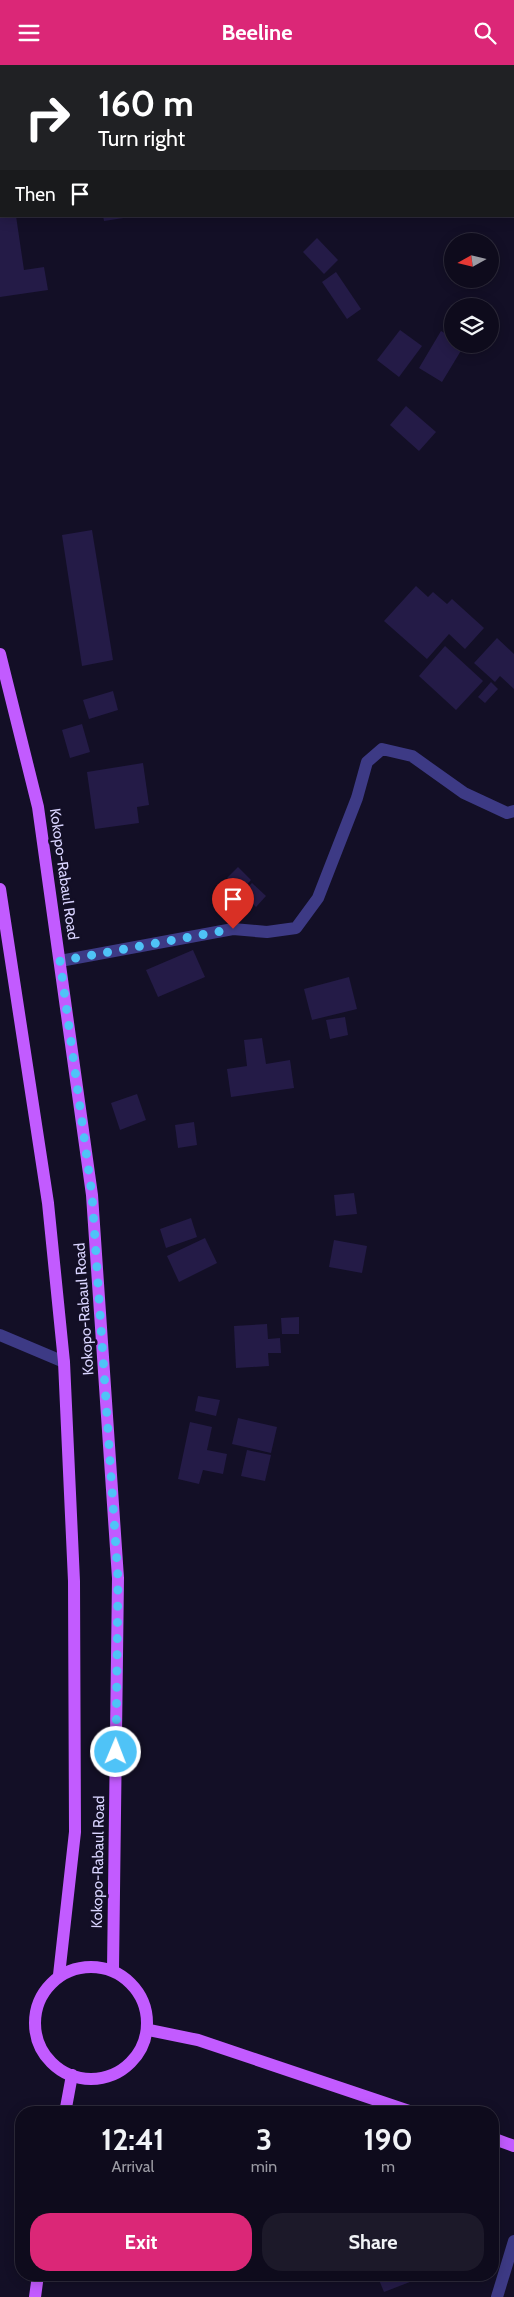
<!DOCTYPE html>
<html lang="en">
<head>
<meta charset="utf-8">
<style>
  body { margin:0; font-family:Cabin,sans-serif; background:#1c1929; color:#f1f3f6; height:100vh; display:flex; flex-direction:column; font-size:19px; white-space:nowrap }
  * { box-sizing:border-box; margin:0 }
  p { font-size:16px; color:#9b9ba3 }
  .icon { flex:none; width:28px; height:28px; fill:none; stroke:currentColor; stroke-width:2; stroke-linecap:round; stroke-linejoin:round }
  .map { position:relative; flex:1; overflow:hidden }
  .drawer { position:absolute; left:15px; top:2041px; width:484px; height:175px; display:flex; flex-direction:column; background:#0e0b1c; border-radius:20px; box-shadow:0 2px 12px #0003,0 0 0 1px #2e2b3b }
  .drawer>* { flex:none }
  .guide { position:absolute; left:0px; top:0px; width:515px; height:152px; box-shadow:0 2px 12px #0003,0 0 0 1px #2e2b3b; background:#202124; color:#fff; overflow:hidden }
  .needle { width:32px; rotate:262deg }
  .buttons { position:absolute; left:444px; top:168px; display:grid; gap:10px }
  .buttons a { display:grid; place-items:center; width:55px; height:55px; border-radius:50%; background:#0e0b1c; box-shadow:0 2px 12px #0003,0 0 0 1px #2e2b3b; font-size:25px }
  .pin { position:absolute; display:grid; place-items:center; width:42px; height:42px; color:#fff; margin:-51px -21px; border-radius:50% 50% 50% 0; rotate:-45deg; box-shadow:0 0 5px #0007 }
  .pin .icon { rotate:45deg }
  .me { position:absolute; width:55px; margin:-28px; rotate:1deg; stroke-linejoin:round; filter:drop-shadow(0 0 4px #0008) }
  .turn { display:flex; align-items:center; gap:18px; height:105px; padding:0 15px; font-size:22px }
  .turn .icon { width:65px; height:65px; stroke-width:2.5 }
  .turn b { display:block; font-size:35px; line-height:42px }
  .then { display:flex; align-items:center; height:48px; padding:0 15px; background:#0003; gap:10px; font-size:19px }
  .eta { display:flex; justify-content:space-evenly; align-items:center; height:85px; text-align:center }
  .eta b { font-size:30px; font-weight:700; line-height:35px }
  .action { display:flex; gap:10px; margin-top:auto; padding:10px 15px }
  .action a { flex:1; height:58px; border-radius:20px; background:#db2777; color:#fff; font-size:20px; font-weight:700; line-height:58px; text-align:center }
  .action a+a { background:#1c1929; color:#f1f3f6 }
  header { display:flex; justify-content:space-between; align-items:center; height:65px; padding:0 15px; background:#db2777; color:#fff; font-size:22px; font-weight:700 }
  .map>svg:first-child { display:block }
</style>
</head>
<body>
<header><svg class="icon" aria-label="menu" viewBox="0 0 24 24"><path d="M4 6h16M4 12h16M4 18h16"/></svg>Beeline<svg class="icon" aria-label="search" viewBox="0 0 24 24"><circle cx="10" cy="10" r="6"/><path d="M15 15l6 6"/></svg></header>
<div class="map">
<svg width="514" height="2232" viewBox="0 0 514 2232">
  <rect width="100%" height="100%" fill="#130f26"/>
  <!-- building -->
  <g fill="#241b47">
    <path d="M0 151H16L24 205 44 202 48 225 0 232Z"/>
    <path d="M103 151H130V152L104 156Z"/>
    <path d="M317 173 338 195 324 209 303 187Z"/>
    <path d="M336 207 361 244 347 254 322 217Z"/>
    <path d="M400 265 422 281 399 312 377 295Z"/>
    <path d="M441 266 452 272V279H465L442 317 419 303Z"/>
    <path d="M406 341 436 367 419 386 390 360Z"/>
    <path d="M92 465 113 595 82 601 62 470Z"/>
    <path d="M416 521 428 532 433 527 447 539 452 534 484 563 465 584 449 569 427 594 384 556Z"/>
    <path d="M497 573 514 589V624L500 611 495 617 474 598Z"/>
    <path d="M445 581 483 616 456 645 419 611Z"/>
    <path d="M491 617 498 624 485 638 478 632Z"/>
    <path d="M113 626 118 645 89 654 83 635Z"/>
    <path d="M82 659 90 687 70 693 62 665Z"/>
    <path d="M143 698 149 740 137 742 139 758 95 764 87 707Z"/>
    <path d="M238 802 251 815 241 826 227 813Z"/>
    <path d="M252 818 266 831 256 842 242 828Z"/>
    <path d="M193 885 205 912 158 932 146 905Z"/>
    <path d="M349 912 357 944 312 955 304 924Z"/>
    <path d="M345 952 348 970 330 974 326 955Z"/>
    <path d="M262 973 266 999 290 995 294 1023 231 1032 227 1004 247 1001 244 975Z"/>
    <path d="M137 1029 146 1055 120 1065 111 1038Z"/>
    <path d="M194 1057 197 1080 178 1083 175 1060Z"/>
    <path d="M354 1128 357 1149 336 1151 334 1130Z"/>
    <path d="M191 1153 197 1172 166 1183 160 1164Z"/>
    <path d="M205 1173 217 1198 179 1217 167 1191Z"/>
    <path d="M334 1175 367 1181 362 1208 329 1202Z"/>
    <path d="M299 1252V1269H282L281 1253Z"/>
    <path d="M267 1259 268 1274 280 1273 281 1288H268L269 1301 236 1303 234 1261Z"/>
    <path d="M198 1331 220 1335 216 1351 195 1346Z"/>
    <path d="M238 1353 277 1362 271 1388 232 1379Z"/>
    <path d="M190 1357 212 1362 207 1385 227 1389 223 1409 203 1405 199 1419 178 1414Z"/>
    <path d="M247 1385 271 1390 265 1416 241 1411Z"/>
    <path d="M377 2210H428L384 2227Z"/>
  </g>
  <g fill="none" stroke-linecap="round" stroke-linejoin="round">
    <!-- minor -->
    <g stroke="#3d3a85" stroke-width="12">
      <path d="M60 896 233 864 267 867 296 863 318 833 357 733 367 697 382 684 412 691 464 728 507 748 514 746"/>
      <path d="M0 1270 64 1297"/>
      <path d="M497 2232 514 2176"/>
    </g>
    <!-- major -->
    <g stroke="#c25bff" stroke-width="12">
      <path d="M0 589 38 742 92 1130 118 1513 113 1905"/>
      <path d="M0 824 48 1138 64 1297 74 1516 75 1767 59 1910"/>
      <circle cx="91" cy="1958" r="56"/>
      <path d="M149 1965 198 1975 415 2048"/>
      <path d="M65 2048 72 2010"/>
      <path d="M492 2073 514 2081"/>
      <path d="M35 2232 38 2210"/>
    </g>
  </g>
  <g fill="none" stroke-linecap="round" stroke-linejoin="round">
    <!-- route -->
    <path stroke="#4fc3f7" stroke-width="9" stroke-dasharray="0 16.2" d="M116 1687 118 1513 92 1130 60 896 233 864"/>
  </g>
  <g text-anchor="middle" stroke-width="5" stroke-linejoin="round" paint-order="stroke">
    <!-- street labels -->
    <g font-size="15" fill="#d9d4ff" stroke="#130f26">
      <text transform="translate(64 809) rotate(82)" y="5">Kokopo-Rabaul Road</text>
      <text transform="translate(84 1244) rotate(-94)" y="5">Kokopo-Rabaul Road</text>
      <text transform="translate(98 1797) rotate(-89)" y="5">Kokopo-Rabaul Road</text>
    </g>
  </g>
</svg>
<div class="buttons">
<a><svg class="needle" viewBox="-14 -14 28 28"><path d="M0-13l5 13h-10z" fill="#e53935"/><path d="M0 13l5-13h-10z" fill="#9b9ba3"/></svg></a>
<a><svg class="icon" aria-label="layers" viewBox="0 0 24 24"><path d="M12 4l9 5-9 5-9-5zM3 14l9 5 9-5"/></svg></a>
</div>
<div class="pin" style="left:233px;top:864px;background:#d93025"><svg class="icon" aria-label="arrive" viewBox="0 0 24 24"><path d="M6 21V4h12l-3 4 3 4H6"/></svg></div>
<svg class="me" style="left:116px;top:1687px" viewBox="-20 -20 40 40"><circle r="17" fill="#4fc3f7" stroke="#fff" stroke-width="3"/><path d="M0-11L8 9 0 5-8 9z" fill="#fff"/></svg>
<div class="guide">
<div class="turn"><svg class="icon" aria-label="right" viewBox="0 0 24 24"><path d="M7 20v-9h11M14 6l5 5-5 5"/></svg><div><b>160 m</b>Turn right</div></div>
<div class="then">Then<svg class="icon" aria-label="arrive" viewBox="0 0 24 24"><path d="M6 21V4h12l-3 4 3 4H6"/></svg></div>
</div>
<section class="drawer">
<div class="eta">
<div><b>12:41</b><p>Arrival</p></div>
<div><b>3</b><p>min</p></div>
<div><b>190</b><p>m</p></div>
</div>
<div class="action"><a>Exit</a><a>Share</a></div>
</section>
</div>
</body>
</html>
